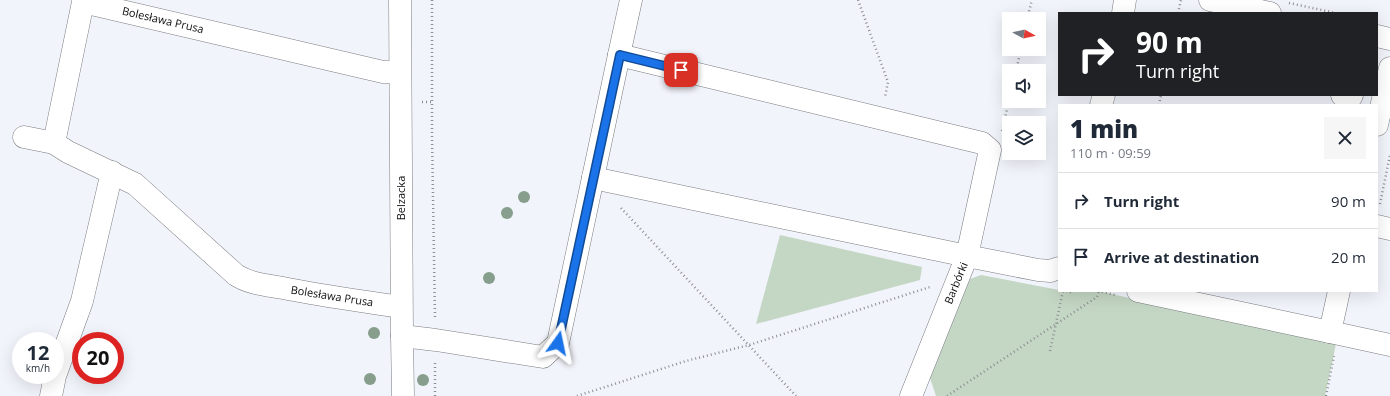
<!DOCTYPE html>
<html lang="en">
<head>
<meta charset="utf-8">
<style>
  body { margin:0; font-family:"Open Sans",sans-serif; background:#f6f6f7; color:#1f2937; height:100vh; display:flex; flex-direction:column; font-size:15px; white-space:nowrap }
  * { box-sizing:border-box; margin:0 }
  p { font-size:13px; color:#747a83 }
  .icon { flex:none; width:22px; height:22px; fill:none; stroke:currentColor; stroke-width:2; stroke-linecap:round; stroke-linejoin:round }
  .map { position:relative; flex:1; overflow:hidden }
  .drawer { position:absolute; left:1058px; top:104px; width:320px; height:188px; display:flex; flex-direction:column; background:#fff; border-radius:0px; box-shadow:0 4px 16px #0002 }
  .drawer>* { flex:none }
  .hud { position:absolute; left:1058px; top:12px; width:320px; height:84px; border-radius:0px; box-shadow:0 4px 16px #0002; background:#202124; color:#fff; overflow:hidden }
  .needle { width:26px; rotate:98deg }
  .tools { position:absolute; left:1002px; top:12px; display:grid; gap:8px }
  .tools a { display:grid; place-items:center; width:44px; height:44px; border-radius:0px; background:#fff; box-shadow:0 4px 16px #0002; font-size:20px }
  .speed { position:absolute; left:12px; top:332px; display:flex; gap:8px; font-size:20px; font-weight:700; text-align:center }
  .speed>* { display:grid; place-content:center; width:52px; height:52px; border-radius:50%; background:#fff; box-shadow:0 4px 16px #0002; line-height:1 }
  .speed small { font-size:10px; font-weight:400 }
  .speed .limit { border:6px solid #d22; background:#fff; color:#111 }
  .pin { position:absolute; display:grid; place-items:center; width:34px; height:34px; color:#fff; margin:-17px; border-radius:8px; box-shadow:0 2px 6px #0006 }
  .me { position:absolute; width:44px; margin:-22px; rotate:12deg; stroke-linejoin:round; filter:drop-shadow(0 0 3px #0008) }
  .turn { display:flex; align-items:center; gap:14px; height:84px; padding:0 12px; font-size:18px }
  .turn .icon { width:52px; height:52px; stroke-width:2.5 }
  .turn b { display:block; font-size:28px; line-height:34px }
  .round { display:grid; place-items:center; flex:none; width:42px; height:42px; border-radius:0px; background:#f6f6f7 }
  .summary { display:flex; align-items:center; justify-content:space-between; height:68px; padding:0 12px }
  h1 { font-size:24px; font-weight:800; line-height:30px }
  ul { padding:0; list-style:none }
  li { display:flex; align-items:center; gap:12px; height:56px; padding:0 12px; border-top:1px solid #e0e1e3 }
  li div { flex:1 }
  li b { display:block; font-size:15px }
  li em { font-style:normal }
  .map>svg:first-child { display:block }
</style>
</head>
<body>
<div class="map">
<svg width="1390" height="396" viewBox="0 0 1390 396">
  <rect width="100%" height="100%" fill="#f2f4fb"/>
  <!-- green -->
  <g fill="#c4d6c4">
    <path d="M780 235 922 267 920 280 756 324Z"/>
    <path d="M981 275 1059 290V291H1098L1336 344 1325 396H936L929 375 970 279Z"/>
  </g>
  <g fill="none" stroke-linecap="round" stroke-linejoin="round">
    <defs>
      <g id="minor">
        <path d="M400 0 402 336 403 396"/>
        <path d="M1210 0 1270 13"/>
        <path d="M1123 13 1125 0"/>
        <path d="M1377 36 1390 39"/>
        <path d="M400 72H383L83 2 54 143 68 152 135 184 236 275C250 284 267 285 283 288 322 296 362 301 401 307"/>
        <path d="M1342 95 1351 97 1352 95"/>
        <path d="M1101 105 1104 95"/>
        <path d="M1377 125 1390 68"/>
        <path d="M24 137 54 143"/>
        <path d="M593 178 967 256 990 150 982 143 619 55 631 0"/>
        <path d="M1377 226 1390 229"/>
        <path d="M1138 291 1330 332"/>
        <path d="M1339 291 1330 332 1390 345"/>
        <path d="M402 336 436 340 543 357 558 343 619 55"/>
        <path d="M51 396 55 376 82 301 112 172"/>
        <path d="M911 396 967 256 1038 270 1050 271 1059 268"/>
      </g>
    </defs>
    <!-- minor casing -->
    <use href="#minor" stroke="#7a7c81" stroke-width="23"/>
    <!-- path -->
    <g stroke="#8d8f93" stroke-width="2.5" stroke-dasharray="1 3" stroke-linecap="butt">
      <path d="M432 0V137L435 318"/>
      <path d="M858 0 888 82 885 97"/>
      <path d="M1289 3 1336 13"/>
      <path d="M1178 13 1181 0"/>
      <path d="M1027 19 1032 0"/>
      <path d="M1016 71 1021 49"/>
      <path d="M422 102H432"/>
      <path d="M1159 105 1161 95"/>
      <path d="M1002 131 1009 100"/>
      <path d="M1380 204 1390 155"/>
      <path d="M621 208 796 396"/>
      <path d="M1066 291 1070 292 1073 291"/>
      <path d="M1098 291 1115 295"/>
      <path d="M1050 351 1063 291"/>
      <path d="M435 396V363"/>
      <path d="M577 396 686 361 749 345 930 287"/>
      <path d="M947 396 1097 297 1099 291"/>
      <path d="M1326 396 1334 356"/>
    </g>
    <!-- minor -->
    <use href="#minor" stroke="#fff" stroke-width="22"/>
  </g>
  <!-- trees -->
  <g fill="#879e8d">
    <circle cx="524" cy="197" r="6"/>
    <circle cx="507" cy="213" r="6"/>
    <circle cx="489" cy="278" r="6"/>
    <circle cx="374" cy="333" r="6"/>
    <circle cx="370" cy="379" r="6"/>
    <circle cx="423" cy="380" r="6"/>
  </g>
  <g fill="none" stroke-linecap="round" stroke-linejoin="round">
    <defs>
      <path id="route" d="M558 343 620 55 681 70"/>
    </defs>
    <!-- route casing -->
    <use href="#route" stroke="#114b97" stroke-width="10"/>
    <!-- route -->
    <use href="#route" stroke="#1a73e8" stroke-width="7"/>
  </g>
  <g text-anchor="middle" stroke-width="4" stroke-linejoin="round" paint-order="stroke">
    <!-- street labels -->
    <g font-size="11" fill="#0d0e10" stroke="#fff">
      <text transform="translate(163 20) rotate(13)" y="4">Bolesława Prusa</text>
      <text transform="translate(401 198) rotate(-90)" y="4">Belzacka</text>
      <text transform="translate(956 283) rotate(-68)" y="4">Barbórki</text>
      <text transform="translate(332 296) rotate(9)" y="4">Bolesława Prusa</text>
    </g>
  </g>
</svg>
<div class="tools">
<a><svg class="needle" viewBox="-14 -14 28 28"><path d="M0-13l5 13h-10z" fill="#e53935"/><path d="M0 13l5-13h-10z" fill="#747a83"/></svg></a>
<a><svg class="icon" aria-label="sound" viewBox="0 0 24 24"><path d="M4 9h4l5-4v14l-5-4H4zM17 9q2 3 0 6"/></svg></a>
<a><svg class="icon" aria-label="layers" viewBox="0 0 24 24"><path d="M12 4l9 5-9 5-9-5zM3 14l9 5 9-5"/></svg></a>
</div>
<div class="speed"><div>12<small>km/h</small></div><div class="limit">20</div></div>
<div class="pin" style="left:681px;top:70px;background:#d93025"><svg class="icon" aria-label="arrive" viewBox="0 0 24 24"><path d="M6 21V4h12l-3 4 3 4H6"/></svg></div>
<svg class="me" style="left:558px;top:343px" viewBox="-20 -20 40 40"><path d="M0-17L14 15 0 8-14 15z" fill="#1a73e8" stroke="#fff" stroke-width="4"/></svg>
<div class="hud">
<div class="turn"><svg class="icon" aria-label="right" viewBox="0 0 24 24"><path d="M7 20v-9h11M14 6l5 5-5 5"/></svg><div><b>90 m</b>Turn right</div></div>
</div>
<section class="drawer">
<div class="summary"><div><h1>1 min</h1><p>110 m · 09:59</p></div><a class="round"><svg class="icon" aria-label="close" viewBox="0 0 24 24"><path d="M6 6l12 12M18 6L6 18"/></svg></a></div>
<ul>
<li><svg class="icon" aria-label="right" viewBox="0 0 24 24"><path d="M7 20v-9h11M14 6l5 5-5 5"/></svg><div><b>Turn right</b></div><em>90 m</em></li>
<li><svg class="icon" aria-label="arrive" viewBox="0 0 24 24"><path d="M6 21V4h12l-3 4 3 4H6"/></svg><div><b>Arrive at destination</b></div><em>20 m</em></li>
</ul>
</section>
</div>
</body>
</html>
